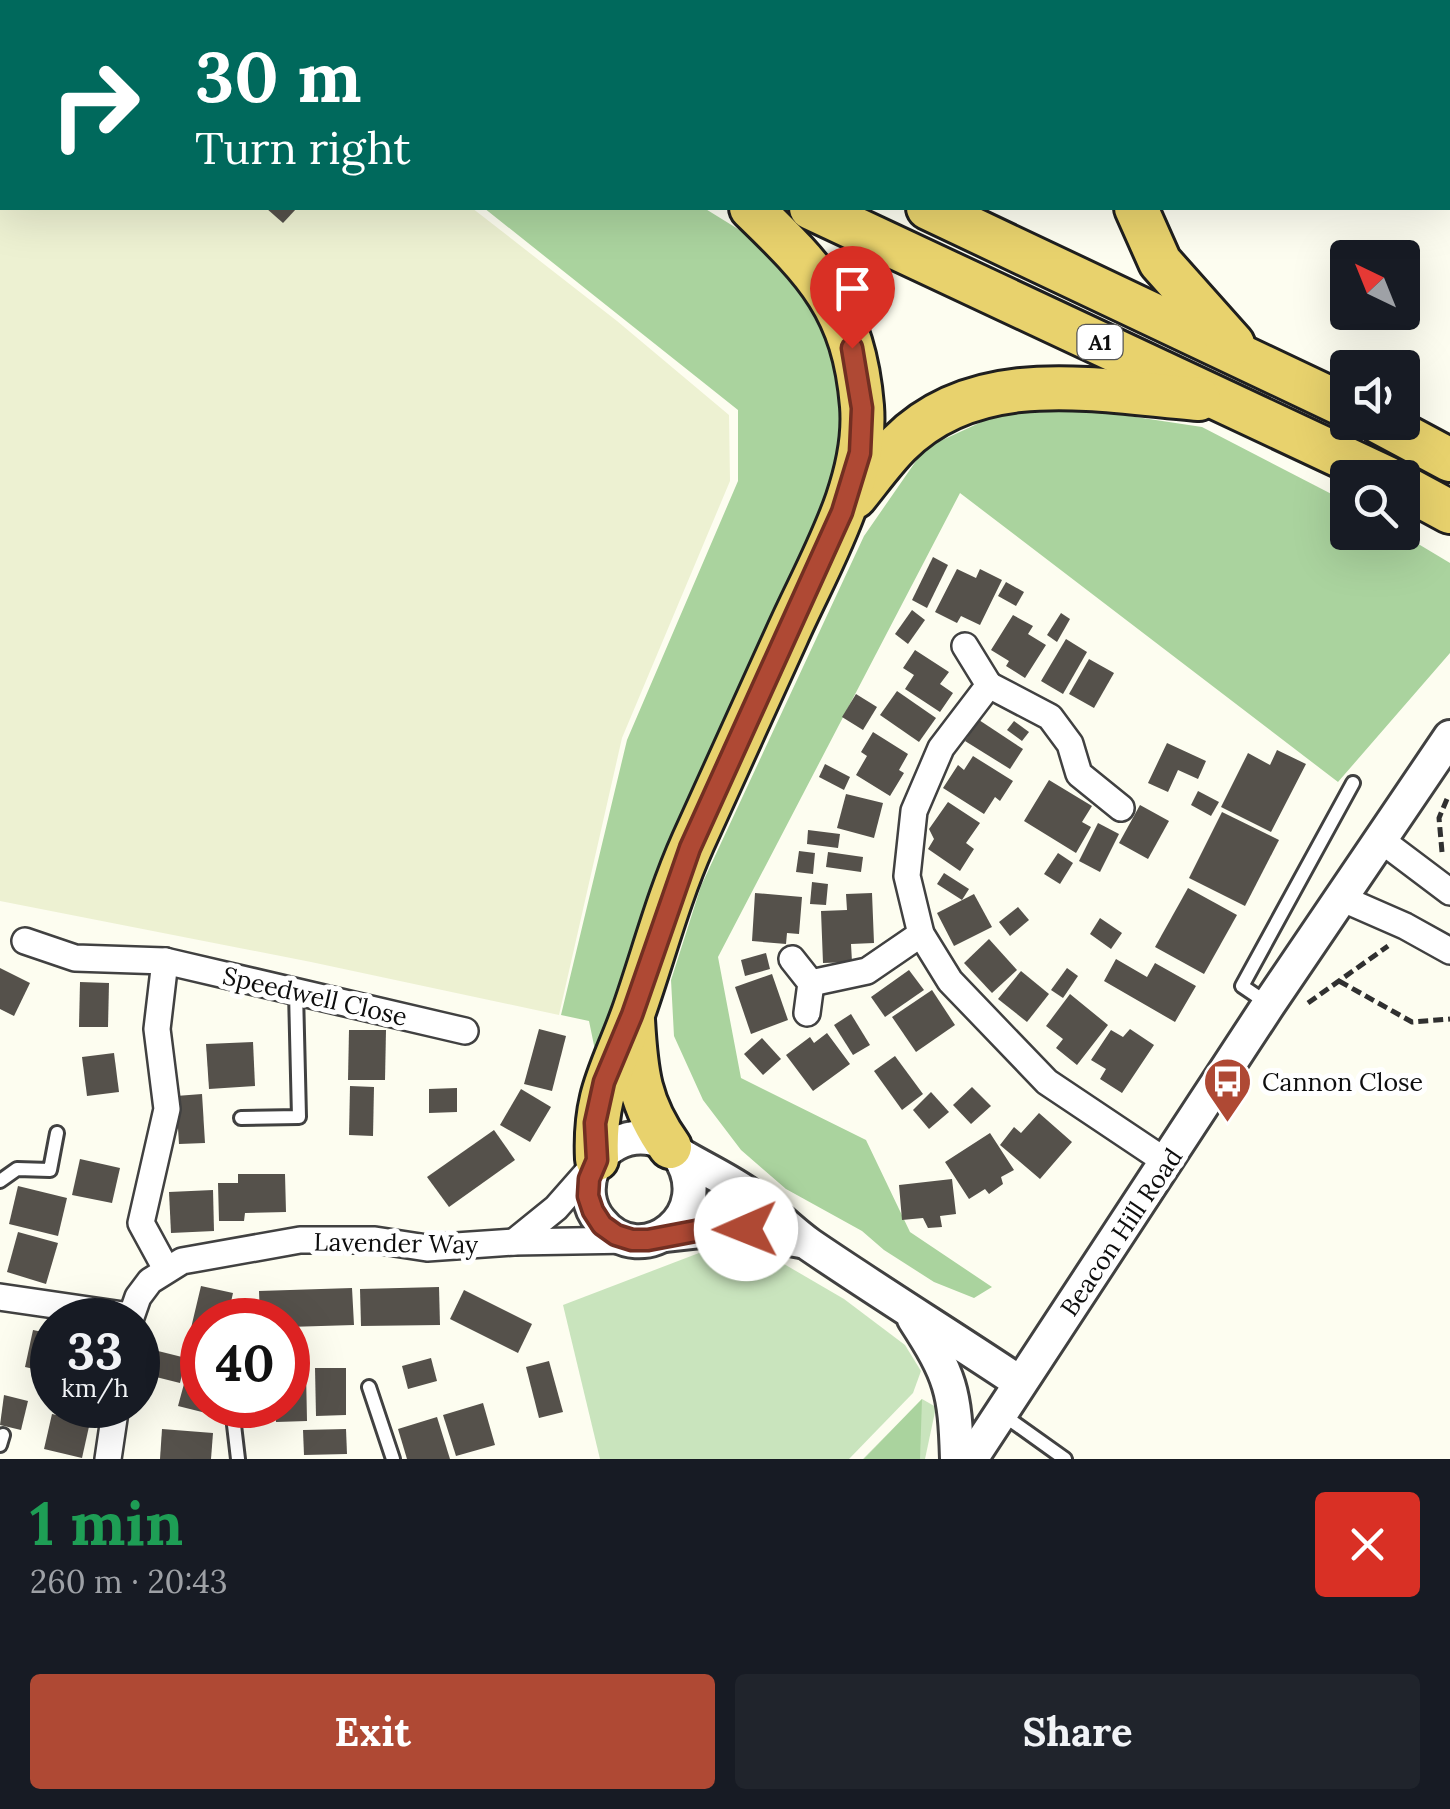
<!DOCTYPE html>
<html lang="en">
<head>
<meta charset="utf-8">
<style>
  body { margin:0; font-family:Lora,serif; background:#20242c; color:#f1f3f6; height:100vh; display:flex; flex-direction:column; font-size:38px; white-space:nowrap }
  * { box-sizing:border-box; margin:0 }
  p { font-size:32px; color:#9ea1a6 }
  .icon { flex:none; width:55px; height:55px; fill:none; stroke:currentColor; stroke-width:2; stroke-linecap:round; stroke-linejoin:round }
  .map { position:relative; height:1459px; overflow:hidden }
  .panel { display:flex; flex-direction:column; background:#171b24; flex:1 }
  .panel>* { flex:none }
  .top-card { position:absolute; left:0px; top:0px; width:1450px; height:210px; box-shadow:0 10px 40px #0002; background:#00695c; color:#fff; overflow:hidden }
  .needle { width:65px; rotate:317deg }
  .tools { position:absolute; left:1330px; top:240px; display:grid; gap:20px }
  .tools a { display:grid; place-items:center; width:90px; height:90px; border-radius:10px; background:#171b24; box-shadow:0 10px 40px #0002; font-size:50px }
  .speed { position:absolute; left:30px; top:1298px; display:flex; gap:20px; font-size:50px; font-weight:700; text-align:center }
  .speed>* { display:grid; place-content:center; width:130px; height:130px; border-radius:50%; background:#171b24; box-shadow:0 10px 40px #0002; line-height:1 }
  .speed small { font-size:25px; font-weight:400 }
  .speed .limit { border:15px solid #d22; background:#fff; color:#111 }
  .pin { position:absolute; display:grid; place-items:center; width:85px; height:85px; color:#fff; margin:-102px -42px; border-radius:50% 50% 50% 0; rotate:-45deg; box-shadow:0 0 10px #0007 }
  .pin .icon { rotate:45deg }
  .me { position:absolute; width:110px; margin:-55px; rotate:269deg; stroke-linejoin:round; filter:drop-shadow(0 0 8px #0008) }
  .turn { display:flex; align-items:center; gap:35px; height:210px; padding:0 30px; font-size:45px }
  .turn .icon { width:130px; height:130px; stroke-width:2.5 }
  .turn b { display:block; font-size:70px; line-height:85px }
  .round { display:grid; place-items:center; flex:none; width:105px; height:105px; border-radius:10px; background:#20242c }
  .head { display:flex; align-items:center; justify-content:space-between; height:170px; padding:0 30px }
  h1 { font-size:60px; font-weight:700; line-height:75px; color:#1e9e55 }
  .action { display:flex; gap:20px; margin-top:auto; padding:20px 30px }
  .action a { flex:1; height:115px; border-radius:10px; background:#af4934; color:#fff; font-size:40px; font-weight:700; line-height:115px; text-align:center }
  .action a+a { background:#20242c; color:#f1f3f6 }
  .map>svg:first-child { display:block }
</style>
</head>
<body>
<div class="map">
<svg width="1450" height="1459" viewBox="0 0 1450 1459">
  <rect width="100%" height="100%" fill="#fdfdf0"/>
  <!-- farmland -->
  <path fill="#edf1d2" d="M0 14 2 208H472L617 321 729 415 730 481 622 738 559 1015 311 962 0 901Z"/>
  <!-- green -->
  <g fill="#c9e4bd">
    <path d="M699 1253 772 1257 844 1299 905 1345 921 1371 913 1393 849 1459H600L563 1305Z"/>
    <path d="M922 1399 936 1407 925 1459H863Z"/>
  </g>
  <!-- forest -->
  <g fill="#aad39e">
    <path d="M484 208H704L780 255 830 335 842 426 831 490 596 1055 589 1021 561 1015 627 740 738 481V410Z"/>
    <path d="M1096 411 1202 427 1347 502 1348 532 1400 533 1450 563V653L1338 782 960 493 718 957 741 1078 866 1140 910 1232 992 1287 974 1298 934 1282 884 1250 862 1231 786 1189 741 1150 703 1100 674 1036 671 980 701 886 864 536 925 448 1001 413Z"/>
    <path d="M922 1399 920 1459H864Z"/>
  </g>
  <!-- building -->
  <g fill="#55514b">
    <path d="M266 208H297L283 223Z"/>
    <path d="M933 557 948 565 927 608 912 600Z"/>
    <path d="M957 569 976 578 980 569 1002 580 980 625 961 616 957 623 935 612Z"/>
    <path d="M1006 582 1024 592 1016 606 998 596Z"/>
    <path d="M912 610 925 620 908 644 895 634Z"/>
    <path d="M1061 613 1070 619 1057 642 1047 635Z"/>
    <path d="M1013 615 1033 626 1028 634 1046 645 1025 678 1006 666 1009 661 991 650Z"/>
    <path d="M1066 639 1087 652 1063 694 1041 681Z"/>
    <path d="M915 650 949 672 940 684 953 693 940 712 905 689 914 675 903 668Z"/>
    <path d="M1089 659 1114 673 1094 708 1069 694Z"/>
    <path d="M897 691 936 718 919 742 880 715Z"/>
    <path d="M856 694 877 707 863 730 842 717Z"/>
    <path d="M979 720 1023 749 1010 769 965 741Z"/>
    <path d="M1014 721 1029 732 1022 741 1007 730Z"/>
    <path d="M873 732 908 754 899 770 904 773 890 796 856 775 867 756 861 752Z"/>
    <path d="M1167 743 1206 761 1198 779 1178 770 1168 792 1148 783Z"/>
    <path d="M1277 750 1306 764 1271 832 1221 807 1248 753 1270 765Z"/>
    <path d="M973 756 1013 781 1000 801 995 797 984 814 943 788 958 765 964 770Z"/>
    <path d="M825 764 850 777 844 790 819 777Z"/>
    <path d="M1049 780 1092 806 1082 822 1091 827 1076 853 1024 821Z"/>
    <path d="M1198 791 1219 802 1211 816 1191 805Z"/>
    <path d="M846 794 883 803 874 838 837 828Z"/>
    <path d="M948 802 980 823 966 843 974 849 960 871 928 849 934 839 929 829Z"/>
    <path d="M1140 805 1169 821 1148 859 1119 843Z"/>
    <path d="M1222 812 1279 840 1245 906 1189 878Z"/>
    <path d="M1098 823 1119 834 1100 872 1079 861Z"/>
    <path d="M808 830 840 834 838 848 807 844Z"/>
    <path d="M799 851 815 853 813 874 796 872Z"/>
    <path d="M828 852 863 857 861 872 826 867Z"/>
    <path d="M1058 853 1073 863 1060 884 1044 874Z"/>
    <path d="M944 873 969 889 962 900 937 884Z"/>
    <path d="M812 882 828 884 826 905 810 904Z"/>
    <path d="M1188 888 1237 915 1204 974 1155 947Z"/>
    <path d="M755 893 802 897 799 934 787 933 786 944 752 941Z"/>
    <path d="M872 893 874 943 851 944 852 962 823 963 821 911 847 910 846 894Z"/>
    <path d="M974 894 992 927 954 946 937 913Z"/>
    <path d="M1018 907 1029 920 1010 936 999 922Z"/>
    <path d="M1100 918 1122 933 1111 949 1090 934Z"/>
    <path d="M989 939 1017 970 992 993 964 963Z"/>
    <path d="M766 953 770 969 745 976 741 960Z"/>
    <path d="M1116 959 1147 977 1155 963 1196 986 1175 1022 1104 981Z"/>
    <path d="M0 968 30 983 14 1016 0 1009Z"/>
    <path d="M1067 968 1078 976 1063 998 1051 990Z"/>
    <path d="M909 970 924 990 885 1017 871 997Z"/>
    <path d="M1021 971 1049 994 1027 1022 998 999Z"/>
    <path d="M772 974 788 1020 751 1034 735 987Z"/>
    <path d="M80 982 109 983 108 1027H79Z"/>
    <path d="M932 990 955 1025 916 1052 892 1017Z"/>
    <path d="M1070 994 1108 1025 1077 1065 1056 1048 1063 1039 1046 1026Z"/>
    <path d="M851 1014 870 1045 853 1055 834 1025Z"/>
    <path d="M539 1029 566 1036 552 1091 524 1084Z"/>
    <path d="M1130 1029 1154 1045 1122 1093 1100 1079 1106 1069 1091 1060 1111 1030 1123 1037Z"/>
    <path d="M349 1030H386L385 1080H348Z"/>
    <path d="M827 1033 850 1064 813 1091 786 1055 810 1037 814 1043Z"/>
    <path d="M762 1038 781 1059 763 1075 744 1054Z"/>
    <path d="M253 1042 255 1086 209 1089 206 1044Z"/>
    <path d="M114 1053 119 1092 87 1096 82 1057Z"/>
    <path d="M895 1056 923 1094 902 1110 874 1071Z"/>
    <path d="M350 1086 374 1087 373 1136 349 1135Z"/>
    <path d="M972 1087 991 1106 971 1124 953 1105Z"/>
    <path d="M457 1088V1112L429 1113V1089Z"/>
    <path d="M521 1089 551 1107 530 1142 500 1125Z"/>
    <path d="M931 1092 949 1112 929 1129 913 1110Z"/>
    <path d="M202 1094 205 1143 179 1144 176 1096Z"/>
    <path d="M1039 1113 1072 1142 1040 1179 1000 1145 1014 1127 1021 1133Z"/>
    <path d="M494 1130 515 1160 449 1207 427 1177Z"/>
    <path d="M990 1133 1014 1170 1001 1177 1003 1184 989 1194 985 1189 969 1199 945 1162Z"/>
    <path d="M80 1159 120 1168 112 1203 72 1195Z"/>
    <path d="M238 1174H285L286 1212 245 1213 244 1221H219L218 1183H238Z"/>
    <path d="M952 1179 956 1214 940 1216 942 1227 928 1228 923 1218 902 1220 899 1185Z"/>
    <path d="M18 1186 67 1198 58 1236 9 1224Z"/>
    <path d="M213 1190 214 1231 171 1233 169 1192Z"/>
    <path d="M18 1232 58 1243 46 1284 7 1272Z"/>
    <path d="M201 1286 233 1293 227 1320H202V1353L186 1349Z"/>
    <path d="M439 1287 440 1325 361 1326 360 1289Z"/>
    <path d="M352 1288 354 1325 288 1327V1320H260L259 1291Z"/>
    <path d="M464 1290 532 1324 518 1353 450 1319Z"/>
    <path d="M33 1330 52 1334V1373L25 1367Z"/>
    <path d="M146 1348 186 1358 180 1383 140 1373Z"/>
    <path d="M191 1358 202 1361V1405H208L206 1413 178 1406Z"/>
    <path d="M431 1358 437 1381 408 1389 402 1366Z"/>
    <path d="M549 1361 563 1412 539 1418 526 1367Z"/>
    <path d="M315 1368H346V1415L316 1416Z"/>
    <path d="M288 1370H306L307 1421 276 1422 275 1405H288Z"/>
    <path d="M4 1395 28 1401 21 1430 0 1425Z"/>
    <path d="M483 1403 495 1445 456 1456 443 1415Z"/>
    <path d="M52 1414 90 1422 82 1458 44 1449Z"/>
    <path d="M437 1417 450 1459H407L398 1429Z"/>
    <path d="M162 1429 213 1433 211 1459H160Z"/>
    <path d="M346 1429 347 1454 304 1455 303 1430Z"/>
  </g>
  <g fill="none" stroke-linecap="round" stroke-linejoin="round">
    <defs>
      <g id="service">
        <path d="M1267 1003 1242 986 1353 783"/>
        <path d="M241 1118 299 1117 296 992"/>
        <path d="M0 1181 17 1169 50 1170 57 1133"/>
        <path d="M369 1387 393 1459"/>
        <path d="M237 1405 234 1425 238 1459"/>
        <path d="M1002 1414 1065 1459"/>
        <path d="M0 1445 3 1435"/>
      </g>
      <g id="minor">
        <path d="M1026 2 1027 0"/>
        <path d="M965 646 989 685 941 748 914 811 907 876 921 934 950 981 1047 1082 1168 1163"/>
        <path d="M989 685 1050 717 1070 744 1079 774 1121 808"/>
        <path d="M1381 840 1450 892"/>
        <path d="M1341 898 1405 926 1450 951"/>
        <path d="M25 941 75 958 165 961 465 1031"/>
        <path d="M792 959 811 983 807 1013"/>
        <path d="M165 961 157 1029 167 1109 141 1223 166 1269"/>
        <path d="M811 983 867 971 921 934"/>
        <path d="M514 1242 556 1208 593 1166"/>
        <path d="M0 1297 130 1316"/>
        <path d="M130 1320 138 1297 150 1281 182 1261 300 1240H375L427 1248 514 1242 632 1240"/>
        <path d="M108 1459 116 1405"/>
      </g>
      <g id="tertiary">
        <path d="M677 1153C720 1213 642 1274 600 1221 588 1207 586 1188 592 1171 601 1147 627 1133 653 1139 665 1142 675 1152 686 1158 705 1169 726 1179 745 1192 768 1207 787 1229 810 1245 879 1292 950 1336 1019 1382"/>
        <path d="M664 1235 727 1228 801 1241"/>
        <path d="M914 1319C951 1376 955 1391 957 1459"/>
        <path d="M971 1459 1269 1004 1450 737"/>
      </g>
      <g id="trunk">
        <path d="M339 0 346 2"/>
        <path d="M489 0 494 2"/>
        <path d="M1156 2 1157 0"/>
        <path d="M811 208 1387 478"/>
        <path d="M928 208 1348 407"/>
        <path d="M1136 208 1160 262 1233 344"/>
        <path d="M1379 422 1450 460"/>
        <path d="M1402 486 1450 512"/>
        <path d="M855 497C869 480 883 460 899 444 978 364 1099 391 1199 399"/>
        <path d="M633 1020C636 1072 639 1104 670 1147"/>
        <path d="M597 1159C594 1094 612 1072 633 1014 653 957 668 898 693 842 724 773 755 704 787 635 818 565 868 485 862 406 854 309 817 272 751 208"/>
      </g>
    </defs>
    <!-- service casing -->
    <use href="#service" stroke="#414141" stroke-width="18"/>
    <!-- minor casing -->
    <use href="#minor" stroke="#414141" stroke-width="30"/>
    <!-- tertiary casing -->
    <use href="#tertiary" stroke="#414141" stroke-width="38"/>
    <!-- trunk casing -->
    <use href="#trunk" stroke="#1f1f1f" stroke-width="48"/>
    <!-- path -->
    <g stroke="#303030" stroke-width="5" stroke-dasharray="10 5" stroke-linecap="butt">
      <path d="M1442 852 1439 818 1447 799"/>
      <path d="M1339 981 1412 1022 1450 1019"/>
      <path d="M1308 1003 1388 946"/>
    </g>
    <!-- service -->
    <use href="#service" stroke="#fff" stroke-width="12"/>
    <!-- minor -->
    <use href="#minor" stroke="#fff" stroke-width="25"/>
    <!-- tertiary -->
    <use href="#tertiary" stroke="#fff" stroke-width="32"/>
    <!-- trunk -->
    <use href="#trunk" stroke="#e8d26d" stroke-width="42"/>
  </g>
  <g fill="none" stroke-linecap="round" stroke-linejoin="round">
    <defs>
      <path id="route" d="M746 1229H706L648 1240H632L616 1235 602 1225 593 1211 588 1196 589 1179 597 1160 595 1123 604 1082 632 1015 690 848 842 512 860 453 862 408 852 348"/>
    </defs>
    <!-- route casing -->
    <use href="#route" stroke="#722f22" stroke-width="25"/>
    <!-- route -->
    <use href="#route" stroke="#af4934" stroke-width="18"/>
  </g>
  <!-- icons -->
  <defs>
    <symbol id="bus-pin" viewBox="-11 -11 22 30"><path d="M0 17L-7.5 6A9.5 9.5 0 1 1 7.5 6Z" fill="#af4934" stroke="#fff"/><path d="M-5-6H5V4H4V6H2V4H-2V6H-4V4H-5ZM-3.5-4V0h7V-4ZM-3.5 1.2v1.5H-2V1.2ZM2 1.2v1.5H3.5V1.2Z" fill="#fff"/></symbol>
  </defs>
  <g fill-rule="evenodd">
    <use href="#bus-pin" x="1200" y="1054" width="55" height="75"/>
  </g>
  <g text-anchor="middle" stroke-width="10" stroke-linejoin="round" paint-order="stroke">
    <!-- shield labels -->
    <rect fill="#fff" stroke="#565656" stroke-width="2.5" x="1077.5" y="325" width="45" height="34" rx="8"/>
    <g font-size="22" font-weight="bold" fill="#0e0e0e">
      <text x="1100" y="350">A1</text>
    </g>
    <!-- street labels -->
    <g font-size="25" fill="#0e0e0e" stroke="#fff">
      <text transform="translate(315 996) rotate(13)" y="9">Speedwell Close</text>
      <text transform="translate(1121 1232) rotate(-56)" y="9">Beacon Hill Road</text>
      <text transform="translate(396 1243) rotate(1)" y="9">Lavender Way</text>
    </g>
    <!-- poi labels -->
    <g font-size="25" fill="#0e0e0e" stroke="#fff" text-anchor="start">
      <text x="1262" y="1091">Cannon Close</text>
    </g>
  </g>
</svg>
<div class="tools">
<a><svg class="needle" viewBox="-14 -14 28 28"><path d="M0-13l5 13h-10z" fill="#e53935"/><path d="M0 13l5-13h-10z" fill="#9ea1a6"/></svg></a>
<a><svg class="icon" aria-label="sound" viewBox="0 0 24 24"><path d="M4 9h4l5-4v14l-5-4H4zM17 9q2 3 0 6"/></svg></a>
<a><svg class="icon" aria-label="search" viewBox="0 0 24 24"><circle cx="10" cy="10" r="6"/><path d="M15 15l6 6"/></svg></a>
</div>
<div class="speed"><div>33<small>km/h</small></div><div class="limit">40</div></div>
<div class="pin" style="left:852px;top:348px;background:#d93025"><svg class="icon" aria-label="arrive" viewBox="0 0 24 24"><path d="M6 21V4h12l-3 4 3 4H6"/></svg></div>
<svg class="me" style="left:746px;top:1229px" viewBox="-20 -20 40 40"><circle r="19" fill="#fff"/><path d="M0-13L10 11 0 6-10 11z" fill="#af4934"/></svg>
<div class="top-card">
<div class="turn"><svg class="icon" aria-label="right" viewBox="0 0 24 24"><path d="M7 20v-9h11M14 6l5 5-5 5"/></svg><div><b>30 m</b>Turn right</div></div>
</div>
</div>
<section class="panel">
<div class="head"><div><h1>1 min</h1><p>260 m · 20:43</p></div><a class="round" style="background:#d93025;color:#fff"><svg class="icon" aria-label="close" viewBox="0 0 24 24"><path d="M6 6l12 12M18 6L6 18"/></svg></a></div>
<div class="action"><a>Exit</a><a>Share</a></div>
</section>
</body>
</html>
